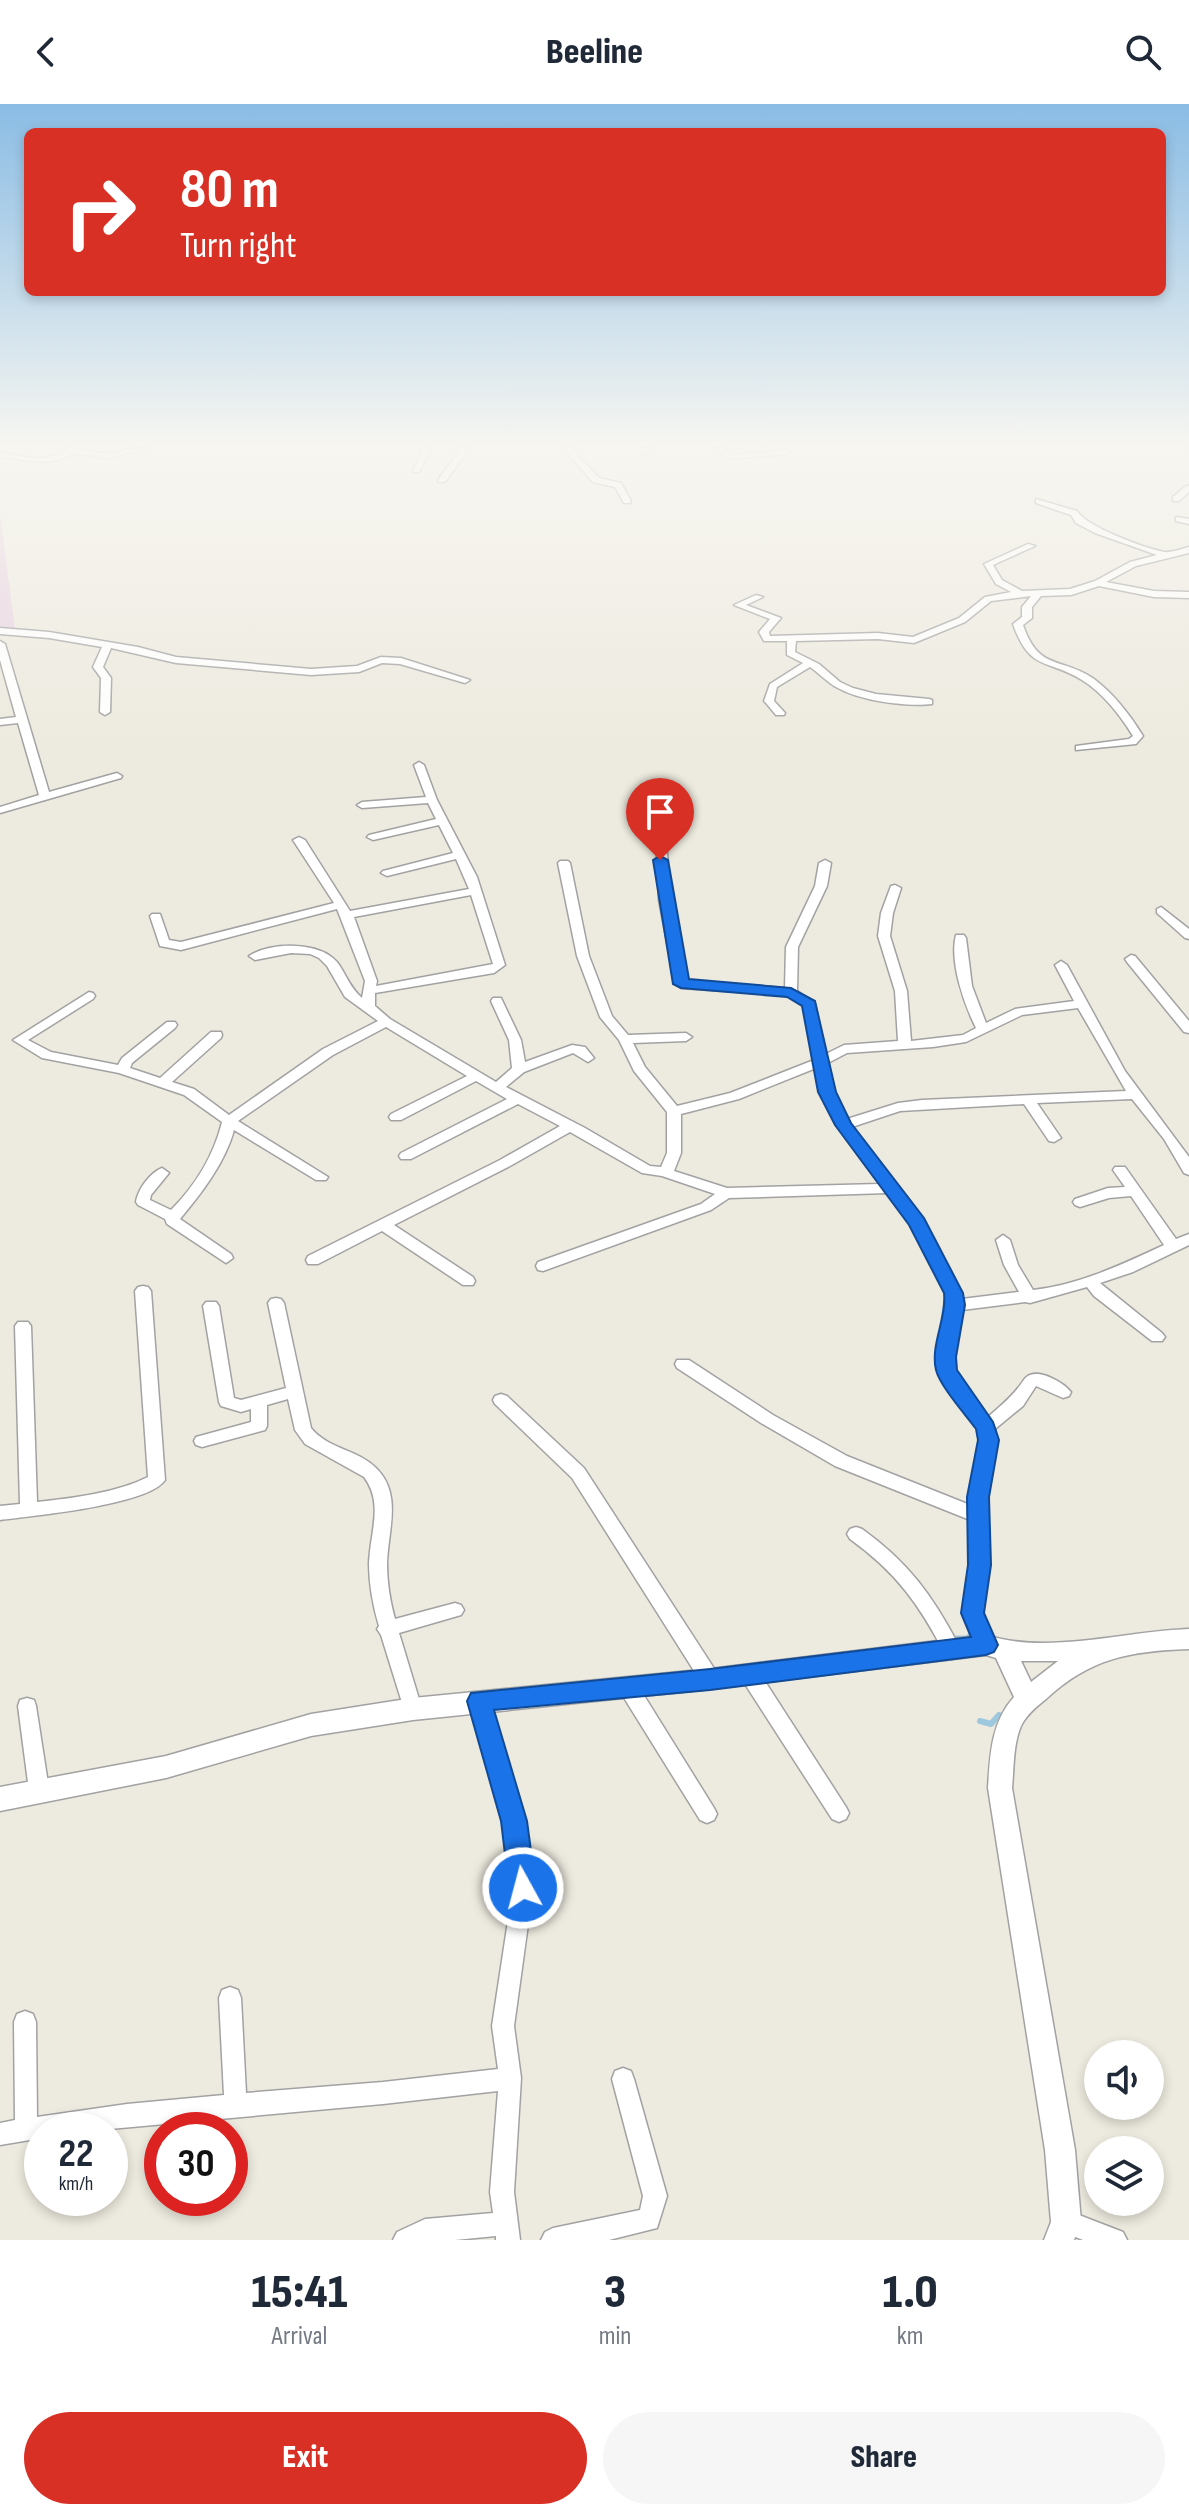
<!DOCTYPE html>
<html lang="en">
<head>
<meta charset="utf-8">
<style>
  body { margin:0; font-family:"Sofia Sans Condensed",sans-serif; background:#f6f6f7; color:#1f2937; height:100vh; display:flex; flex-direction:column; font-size:30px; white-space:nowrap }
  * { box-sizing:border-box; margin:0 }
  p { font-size:26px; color:#747a83 }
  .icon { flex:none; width:44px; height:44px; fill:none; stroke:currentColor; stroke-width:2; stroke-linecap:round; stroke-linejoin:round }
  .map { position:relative; height:2136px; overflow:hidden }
  .details { display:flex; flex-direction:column; background:#fff; flex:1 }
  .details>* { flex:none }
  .top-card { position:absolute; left:24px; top:24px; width:1142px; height:168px; border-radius:12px; box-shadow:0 4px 12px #0003; background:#d93025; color:#fff; overflow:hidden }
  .buttons { position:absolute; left:1084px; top:1936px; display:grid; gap:16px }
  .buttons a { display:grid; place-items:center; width:80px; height:80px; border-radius:50%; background:#fff; box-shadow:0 4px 12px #0003; font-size:40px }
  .speed { position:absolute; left:24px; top:2008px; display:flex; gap:16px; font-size:40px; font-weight:700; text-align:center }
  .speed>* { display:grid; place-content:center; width:104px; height:104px; border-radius:50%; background:#fff; box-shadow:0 4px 12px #0003; line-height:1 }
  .speed small { font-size:20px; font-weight:400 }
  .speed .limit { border:12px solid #d22; background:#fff; color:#111 }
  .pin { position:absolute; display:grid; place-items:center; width:68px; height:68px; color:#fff; margin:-82px -34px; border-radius:50% 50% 50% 0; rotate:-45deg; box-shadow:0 0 8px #0007 }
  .pin .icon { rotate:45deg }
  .me { position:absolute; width:88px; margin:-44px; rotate:353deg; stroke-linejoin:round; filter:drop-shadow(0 0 6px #0008) }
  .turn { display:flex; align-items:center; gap:28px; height:168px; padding:0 24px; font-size:36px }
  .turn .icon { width:104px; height:104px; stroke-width:2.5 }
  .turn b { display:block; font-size:56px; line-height:68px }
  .eta { display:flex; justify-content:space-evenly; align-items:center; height:136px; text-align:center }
  .eta b { font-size:48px; font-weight:800; line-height:56px }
  .cta { display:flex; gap:16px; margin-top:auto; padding:16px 24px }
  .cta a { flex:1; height:92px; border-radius:48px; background:#d93025; color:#fff; font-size:32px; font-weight:800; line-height:92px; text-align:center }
  .cta a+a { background:#f6f6f7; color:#1f2937 }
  header { display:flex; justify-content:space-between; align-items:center; height:104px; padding:0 24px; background:#fff; font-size:36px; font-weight:800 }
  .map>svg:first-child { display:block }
</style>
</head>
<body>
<header><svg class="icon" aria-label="back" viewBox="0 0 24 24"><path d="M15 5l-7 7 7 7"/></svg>Beeline<svg class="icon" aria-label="search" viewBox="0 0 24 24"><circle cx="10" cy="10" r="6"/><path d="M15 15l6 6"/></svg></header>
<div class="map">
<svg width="1189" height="2136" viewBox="0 0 1189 2136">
  <rect width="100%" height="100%" fill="#edeadf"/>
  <!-- industrial -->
  <path fill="#e7d1e0" d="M0 413 1 416 15 526 0 524Z"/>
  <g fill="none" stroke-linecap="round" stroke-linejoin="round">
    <!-- stream-far1 -->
    <path stroke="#9dc8de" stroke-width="5" d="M954 1534H968L973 1526"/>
    <!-- stream -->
    <path stroke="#9dc8de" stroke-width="6" d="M980 1617 991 1620 999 1611"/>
    <defs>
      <g id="minor">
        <path d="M68 344 109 350 134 344H147L109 354 73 349C55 363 21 357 0 352V348C20 353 52 360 68 344Z"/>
        <path d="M423 344H431L419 368H413Z"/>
        <path d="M462 344H470L445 378H439L438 376Z"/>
        <path d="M563 344H571L599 374 621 379 631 397 630 399H624L615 383 593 378Z"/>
        <path d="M643 344H651L652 348 645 350Z"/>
        <path d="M714 344H723L732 351 787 346 791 348 787 350 730 355Z"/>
        <path d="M1186 382H1189V388L1179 397H1173V393Z"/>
        <path d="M1036 395 1077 407C1087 423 1144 444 1164 448 1171 449 1181 445 1189 443V449L1136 462 1106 478 1154 487 1189 488V494L1154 493 1099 482 1071 491 1041 492 1032 503V514L1023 521C1039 568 1061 552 1094 575 1114 590 1130 611 1143 632L1136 640 1076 646V642L1129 635 1133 632C1120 611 1103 589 1082 576 1046 554 1030 568 1013 520L1022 513V503L1031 492 991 497 965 518 914 539 878 535 796 537 795 548 819 560 840 578 853 584 876 590 929 595 932 596V600C906 603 860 597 836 583 827 578 819 569 810 563L777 583 774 597 785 609 784 611H776L766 599 764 597 770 580 803 559 787 551V537H764L759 528 770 515 734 501 756 491 763 493 746 501 781 514 769 528 770 532 878 529 913 533 959 514 985 493 1011 488 996 480 984 460 1028 440 1035 442 993 461 1002 476 1022 487 1070 485 1095 477 1130 458 1157 451 1095 429 1076 419 1071 411 1036 399Z"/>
        <path d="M1176 413 1189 415V420L1176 417Z"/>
        <path d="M0 524 49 528 138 543 176 553 311 565 357 562 381 553 401 554 470 576 465 579 400 560 382 559 359 568 311 571 176 559 111 544 103 563 111 574 110 608 105 611 100 608 101 574 93 563 102 543 49 534 0 530Z"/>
        <path d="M0 537 5 540 49 688 117 669 122 672 121 674 0 709V703L39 691 18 619 0 621V615L16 613 0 556Z"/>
        <path d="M419 658 424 661 437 696 477 773 505 861 494 869 375 889V902L390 915 496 978 512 964 509 936 491 897 493 894H501L521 936 525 958 572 941 585 943 594 954 588 958 573 949 524 968 506 983 585 1024 650 1062 661 1063 667 1049V1008L634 967 619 936 600 913 577 852 558 759 560 757H568L570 759 589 852 612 912 628 931 686 929 692 933 686 937 633 939 645 963 677 1002 730 989 814 956 803 902 788 891 681 884 675 880 659 796 654 700 658 699 663 702 671 796 687 877 785 884 786 843 815 782 819 759 825 756 831 759 827 782 798 843 797 887 815 900 826 950 844 941 898 937 895 887 878 832 881 809 891 782 895 781 901 784 893 809 890 832 907 887 911 937 963 931 976 924C964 900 949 857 956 831H964L966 834 972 882 986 919 1015 905 1074 897 1055 861 1061 857 1067 861 1125 967 1189 1053V1071L1184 1069 1164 1035 1132 995 1037 999 1061 1034 1054 1038 1049 1037 1024 1000 900 1007 852 1023 922 1116 962 1189V1195L1019 1188 1004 1161 996 1136 1003 1131 1010 1136 1018 1161 1033 1186C1079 1181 1123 1160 1164 1141L1131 1092 1109 1094 1080 1103 1075 1101 1073 1098 1075 1095 1108 1084 1125 1083 1113 1066 1115 1063H1125L1176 1135 1189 1130V1141L1133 1168 1100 1179 1162 1229 1165 1233 1162 1237H1152L1094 1192 1087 1183 1030 1199 1025 1198 962 1206 954 1253V1266L988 1313C1000 1302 1011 1294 1021 1280 1024 1276 1025 1273 1030 1271 1042 1266 1064 1279 1071 1288L1069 1292 1063 1294 1036 1282 1023 1302 995 1325 997 1336 986 1393 988 1461 982 1509 995 1541 992 1546 986 1549 980 1546 964 1509 970 1461V1416L835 1362 761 1319 677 1264 675 1260 677 1256H689L773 1311 847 1352 970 1401C969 1380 986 1346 979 1327 972 1308 940 1282 938 1264 935 1239 948 1214 946 1189L911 1121 887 1089 729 1094 711 1106 543 1167 538 1166 536 1162 538 1158 701 1100 715 1090 662 1072 642 1069 570 1028 510 1062 394 1121 473 1173 475 1177 473 1181H463L382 1127 318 1160H308L306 1156 308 1152 500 1056 560 1022 518 1000 411 1055H401L399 1052 401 1049 507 995 476 977 401 1016H391L389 1013 391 1010 467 972 386 923 333 951 238 1017 328 1073 326 1076H316L234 1026C225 1059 201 1090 180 1115L231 1150 233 1154 226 1159 167 1120 165 1115 138 1101 136 1098C138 1085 150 1069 162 1064L169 1069 151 1091 150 1096 171 1106C195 1082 214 1051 222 1018L184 991 119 969 42 954 13 936 89 888 93 889 95 892 93 895 28 936 51 948 118 961 122 954 167 918H175L177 921 175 924 132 959 130 964 160 974 211 928H221L222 931 221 934 172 978 194 985 229 1011 323 945 378 917 345 893 327 862 319 854 310 850 291 849 255 856 249 852C270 838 319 837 337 858 346 870 350 884 362 894L365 877 337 805 181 846 160 842 150 812 152 810H160L169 836 181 838 334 799 293 736 299 733 305 736 350 807 469 785 456 755 387 772 381 769 383 767 453 749 439 721 373 736 367 733 369 731 436 715 428 699 362 704 357 701 362 698 426 693 414 661ZM471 791 493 860 376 882 377 877 354 813ZM1078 904 1126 987 922 996 898 999 847 1015 834 988 828 959 847 949 933 943 966 938 1022 911ZM816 964C825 1012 852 1042 880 1080L727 1084 674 1067 681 1049V1010L739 995Z"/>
        <path d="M1161 803 1189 825V835L1185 834 1157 809V805Z"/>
        <path d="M1131 851 1135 852 1189 917V929L1184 928 1127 858 1125 855Z"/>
        <path d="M143 1182 148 1183 151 1187 165 1376C149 1401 32 1412 0 1416V1402L20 1400 15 1222 18 1218H28L31 1222 37 1398C73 1394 116 1389 148 1373L135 1187 138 1183Z"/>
        <path d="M276 1194 281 1195 284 1199 311 1324C328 1345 356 1345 375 1363 403 1389 388 1426 387 1459 387 1478 390 1497 395 1515L455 1499 461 1501 464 1506 461 1511 399 1529 422 1605 420 1611 413 1613 406 1611 404 1605 381 1531 377 1525 379 1522C373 1502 369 1480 369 1459 370 1429 384 1399 364 1373L305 1340 295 1326 288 1295 267 1301V1322L265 1326 202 1343 196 1341 194 1337 196 1333 251 1318V1305L241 1308 221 1302 219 1298 203 1202 206 1198H216L219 1202 234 1294 241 1296 286 1284 268 1199 271 1195Z"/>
        <path d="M501 1290 507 1292 584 1364 717 1569 719 1575 717 1581 710 1583 703 1581 572 1374 495 1300 493 1296 495 1292Z"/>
        <path d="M856 1423 862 1425C908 1458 932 1491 958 1540L961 1546 958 1552 952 1554 946 1552C920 1501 896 1468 850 1435L847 1430 850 1425Z"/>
        <path d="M750 1563 757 1565 846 1703 849 1709 846 1715 839 1718 832 1715 743 1577 741 1571 743 1565Z"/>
        <path d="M628 1575 635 1577 714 1704 717 1710 714 1716 707 1719 700 1716 621 1589 619 1583 621 1577Z"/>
        <path d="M479 1589 486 1591 488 1597 524 1717 533 1784 514 1922 521 1974 514 2088 520 2136H496V2132L455 2136H393L397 2128 425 2115 493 2109 490 2088 498 1987 383 2000 99 2026H42V2034L0 2041V2019L15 2016 14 1918 17 1910 25 1907 33 1910 36 1918 37 2013 127 2000 224 1991 219 1894 222 1886 230 1883 238 1886 241 1894 246 1989 383 1978 498 1965 492 1922 513 1784 504 1717 470 1597 472 1591Z"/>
        <path d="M27 1594 34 1596 36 1602 49 1686 46 1692 39 1695 32 1692 29 1686 18 1602 20 1596Z"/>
        <path d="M623 1964 631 1967 634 1975 667 2092 657 2124 609 2136H541L545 2128 553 2124 640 2106 643 2092 612 1975 615 1967Z"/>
        <path d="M1066 2106 1123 2128 1127 2136H1083L1058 2126 1054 2118 1058 2110Z"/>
      </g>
      <path id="tertiary" d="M1189 1525V1545C1130 1547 1090 1554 1046 1595 1037 1602 1026 1611 1021 1622 1013 1641 1014 1664 1012 1684L1075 2046 1081 2118 1074 2136H1044L1051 2118 1045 2046 988 1684C990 1652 991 1618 1014 1593L996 1554 986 1551 710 1585 413 1616 311 1632 166 1674 0 1707V1683L166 1652 311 1610 413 1594 710 1565 986 1531C1048 1551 1125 1527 1189 1525ZM1021 1557H1058L1031 1578Z"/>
    </defs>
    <!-- minor casing -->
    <use href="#minor" stroke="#a2a2a2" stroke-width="3"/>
    <!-- tertiary casing -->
    <use href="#tertiary" stroke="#a2a2a2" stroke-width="3"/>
    <!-- minor -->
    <use href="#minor" fill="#fff" fill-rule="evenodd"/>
    <!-- tertiary -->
    <use href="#tertiary" fill="#fff" fill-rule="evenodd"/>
  </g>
  <!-- sky -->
  <linearGradient id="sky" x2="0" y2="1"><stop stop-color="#8abce4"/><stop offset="0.53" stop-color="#f7f6f1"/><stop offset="1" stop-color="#f7f6f1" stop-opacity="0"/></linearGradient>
  <rect width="1189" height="643" fill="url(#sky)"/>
  <!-- route -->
  <path fill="#1a73e8" stroke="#114b97" stroke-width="2" d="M660 752 668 756 689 875 791 884 815 897 836 988 851 1019 924 1114 963 1189 965 1201 956 1253 957 1266 993 1318 999 1336 989 1393 991 1461 984 1509 998 1541 994 1548 986 1551 710 1586 494 1606 527 1717 536 1784 532 1793 523 1797 513 1793 509 1784 501 1717 467 1597 471 1589 710 1565 971 1533 961 1509 968 1461 967 1393 978 1336 976 1325C965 1310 940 1282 936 1266 930 1241 947 1214 944 1189L909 1121 835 1021 818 988 802 902 787 893 681 884 673 880 653 756Z"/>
</svg>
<div class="buttons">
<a><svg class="icon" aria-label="sound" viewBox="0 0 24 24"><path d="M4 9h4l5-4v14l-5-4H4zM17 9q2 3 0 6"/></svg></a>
<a><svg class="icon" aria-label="layers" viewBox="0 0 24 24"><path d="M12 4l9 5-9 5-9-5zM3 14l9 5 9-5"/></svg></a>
</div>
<div class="speed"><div>22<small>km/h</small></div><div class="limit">30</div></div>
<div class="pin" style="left:660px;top:756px;background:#d93025"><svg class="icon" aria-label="arrive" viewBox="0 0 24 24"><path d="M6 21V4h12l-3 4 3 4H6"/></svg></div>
<svg class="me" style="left:523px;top:1784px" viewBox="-20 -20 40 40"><circle r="17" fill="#1a73e8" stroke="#fff" stroke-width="3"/><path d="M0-11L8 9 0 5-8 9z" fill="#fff"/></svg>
<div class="top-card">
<div class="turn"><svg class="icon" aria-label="right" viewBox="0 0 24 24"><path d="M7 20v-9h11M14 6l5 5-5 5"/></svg><div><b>80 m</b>Turn right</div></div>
</div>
</div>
<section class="details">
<div class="eta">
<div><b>15:41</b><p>Arrival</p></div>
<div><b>3</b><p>min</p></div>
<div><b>1.0</b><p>km</p></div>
</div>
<div class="cta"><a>Exit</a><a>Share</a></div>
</section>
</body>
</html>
